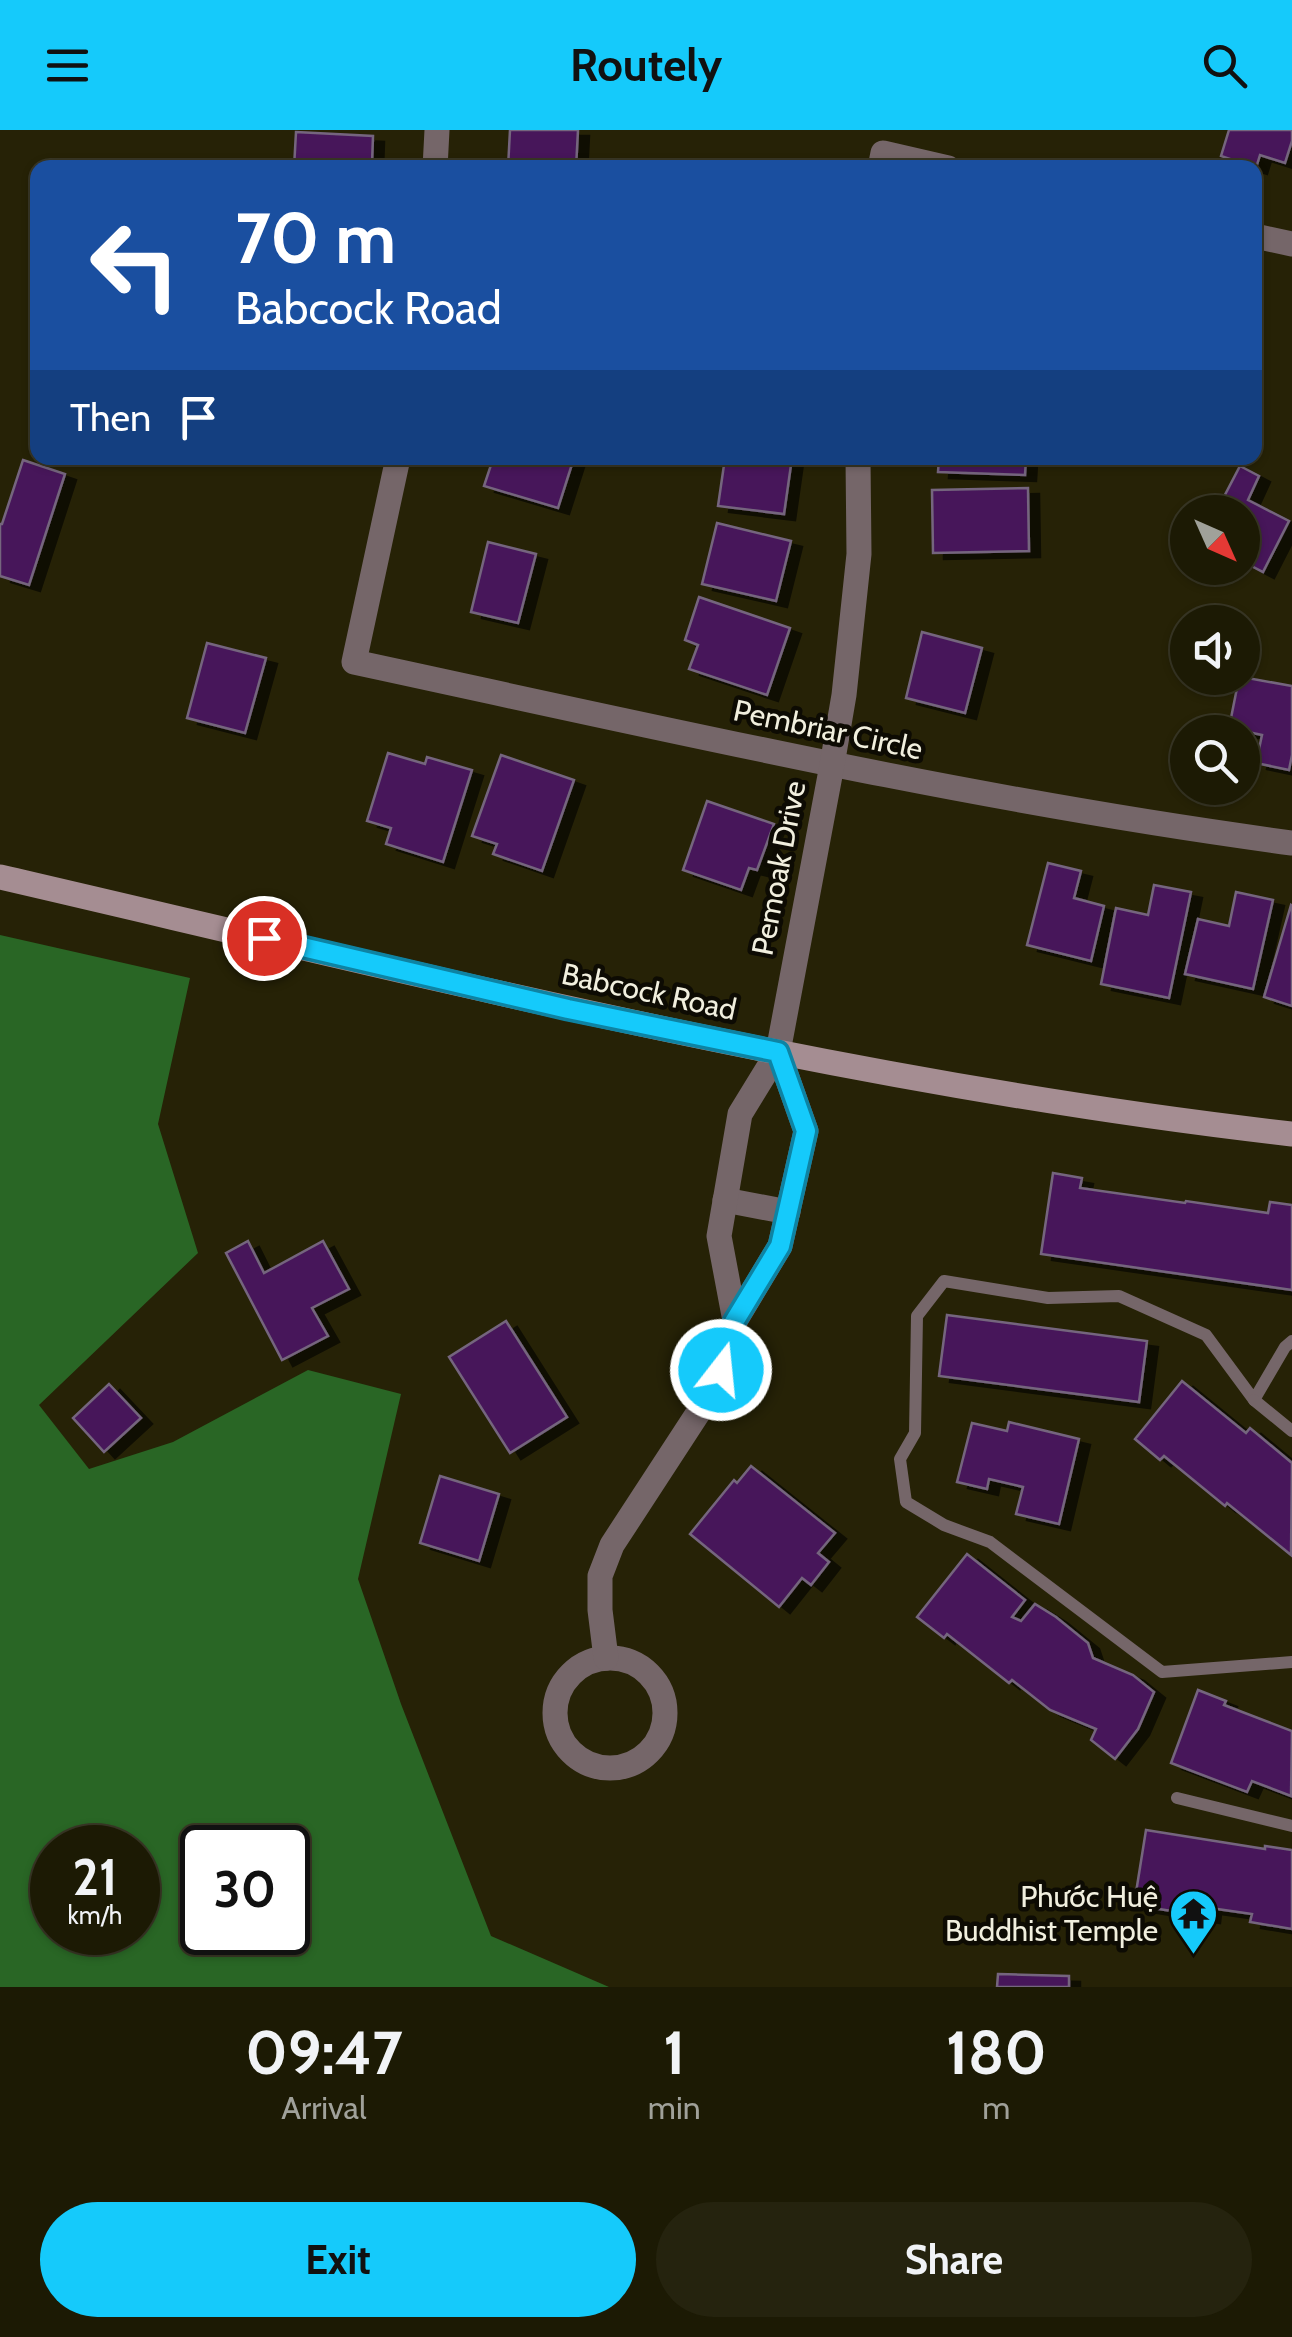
<!DOCTYPE html>
<html lang="en">
<head>
<meta charset="utf-8">
<style>
  body { margin:0; font-family:Cabin,sans-serif; background:#25230e; color:#f1f3f6; height:100vh; display:flex; flex-direction:column; font-size:38px; white-space:nowrap }
  * { box-sizing:border-box; margin:0 }
  p { font-size:32px; color:#a0a19a }
  .icon { flex:none; width:55px; height:55px; fill:none; stroke:currentColor; stroke-width:2; stroke-linecap:round; stroke-linejoin:round }
  .map { position:relative; height:1857px; overflow:hidden }
  .panel { display:flex; flex-direction:column; background:#1c1a04; flex:1 }
  .panel>* { flex:none }
  .top-card { position:absolute; left:30px; top:30px; width:1232px; height:305px; border-radius:20px; box-shadow:0 2px 8px #0004,0 0 0 2px #3a3826; background:#1a4fa0; color:#fff; overflow:hidden }
  .needle { width:65px; rotate:135deg }
  .tools { position:absolute; left:1170px; top:365px; display:grid; gap:20px }
  .tools a { display:grid; place-items:center; width:90px; height:90px; border-radius:50%; background:#1c1a04; box-shadow:0 2px 8px #0004,0 0 0 2px #3a3826; font-size:50px }
  .speed { position:absolute; left:30px; top:1695px; display:flex; gap:20px; font-size:50px; font-weight:700; text-align:center }
  .speed>* { display:grid; place-content:center; width:130px; height:130px; border-radius:50%; background:#1c1a04; box-shadow:0 2px 8px #0004,0 0 0 2px #3a3826; line-height:1 }
  .speed small { font-size:25px; font-weight:400 }
  .speed .limit { border:5px solid #111; border-radius:15px; background:#fff; color:#111 }
  .pin { position:absolute; display:grid; place-items:center; width:85px; height:85px; color:#fff; margin:-42px; border:5px solid #fff; border-radius:50%; box-shadow:0 2px 10px #0007 }
  .me { position:absolute; width:110px; margin:-55px; rotate:16deg; stroke-linejoin:round; filter:drop-shadow(0 0 8px #0008) }
  .turn { display:flex; align-items:center; gap:35px; height:210px; padding:0 40px; font-size:45px }
  .turn .icon { width:130px; height:130px; stroke-width:2.5 }
  .turn b { display:block; font-size:70px; line-height:85px }
  .then { display:flex; align-items:center; height:95px; padding:0 40px; background:#0003; gap:20px; font-size:38px }
  .eta { display:flex; justify-content:space-evenly; align-items:center; height:170px; text-align:center }
  .eta b { font-size:60px; font-weight:700; line-height:70px }
  .primary-button { display:flex; gap:20px; margin-top:auto; padding:20px 40px }
  .primary-button a { flex:1; height:115px; border-radius:60px; background:#15cafb; color:#111; font-size:40px; font-weight:700; line-height:115px; text-align:center }
  .primary-button a+a { background:#25230e; color:#f1f3f6 }
  header { display:flex; justify-content:space-between; align-items:center; height:130px; padding:0 40px; background:#15cafb; color:#111; font-size:45px; font-weight:700 }
  .map>svg:first-child { display:block }
</style>
</head>
<body>
<header><svg class="icon" aria-label="menu" viewBox="0 0 24 24"><path d="M4 6h16M4 12h16M4 18h16"/></svg>Routely<svg class="icon" aria-label="search" viewBox="0 0 24 24"><circle cx="10" cy="10" r="6"/><path d="M15 15l6 6"/></svg></header>
<div class="map">
<svg width="1292" height="1857" viewBox="0 0 1292 1857">
  <defs>
    <filter id="shadow"><feDropShadow dx="11" dy="6" stdDeviation="0" flood-color="#0009"/></filter>
  </defs>
  <rect width="100%" height="100%" fill="#262206"/>
  <!-- forest -->
  <path fill="#296625" fill-rule="evenodd" d="M0 805 190 848 158 994 198 1123 39 1275 89 1339 173 1312 308 1240 401 1264 358 1449 401 1574 491 1806 609 1857H0ZM52 1718H138V1802H52ZM202 1718H288V1802H202Z"/>
  <!-- building -->
  <g fill="#46195a" stroke="#75657e" stroke-width="2.5" filter="url(#shadow)">
    <path d="M510 0H578L576 38H508Z"/>
    <path d="M1229 0H1292V11L1285 33 1260 25 1256 38 1221 26Z"/>
    <path d="M296 2 373 6 372 34 349 33V38H294Z"/>
    <path d="M475 328H574L558 378 484 356 492 332Z"/>
    <path d="M725 328H792L784 384 718 376Z"/>
    <path d="M939 328H1026L1025 345 938 342Z"/>
    <path d="M23 330 65 344 29 455 0 446V394H2Z"/>
    <path d="M1240 336 1259 346 1248 370 1289 391 1263 442 1242 431V382H1216Z"/>
    <path d="M1028 358 1029 421 933 423 932 360Z"/>
    <path d="M717 393 791 411 776 471 702 454Z"/>
    <path d="M488 412 536 424 518 493 471 482Z"/>
    <path d="M699 467 790 498 767 565 689 539 698 515 685 510Z"/>
    <path d="M922 502 982 518 965 583 906 568Z"/>
    <path d="M207 513 266 528 245 603 187 588Z"/>
    <path d="M1242 547 1292 556V625L1289 640 1256 633 1262 605 1229 598 1239 548Z"/>
    <path d="M388 623 425 634 427 627 472 640 443 732 386 714 391 698 367 691Z"/>
    <path d="M501 625 574 650 542 741 493 724 497 714 472 706Z"/>
    <path d="M707 671 774 694 757 740 749 738 741 760 683 740Z"/>
    <path d="M1048 733 1081 741 1074 768 1104 776 1091 831 1027 815Z"/>
    <path d="M1154 755 1191 762 1169 868 1101 854 1116 778 1148 785Z"/>
    <path d="M1236 762 1273 770 1253 859 1185 844 1198 789 1229 796Z"/>
    <path d="M1291 775 1292 776V876L1264 867Z"/>
    <path d="M1053 1043 1082 1048 1080 1058 1185 1073 1186 1071 1268 1083 1270 1072 1292 1075V1160L1041 1124Z"/>
    <path d="M248 1111 264 1143 323 1111 349 1159 312 1178 328 1206 282 1230 226 1123Z"/>
    <path d="M947 1185 1147 1211 1139 1272 939 1246Z"/>
    <path d="M506 1191 567 1287 510 1323 449 1227Z"/>
    <path d="M1182 1251 1246 1303 1250 1298 1292 1333 1291 1425 1227 1373 1225 1376 1164 1326 1160 1330 1135 1309Z"/>
    <path d="M109 1254 141 1288 104 1322 73 1288Z"/>
    <path d="M1009 1292 1079 1309 1059 1394 1016 1384 1023 1357 989 1349 987 1359 957 1352 972 1293 1007 1301Z"/>
    <path d="M751 1336 835 1403 818 1423 829 1432 811 1455 802 1448 779 1477 690 1404 734 1350 737 1353Z"/>
    <path d="M440 1346 499 1364 479 1431 420 1413Z"/>
    <path d="M967 1424 1025 1470 1012 1487 1021 1491 1035 1474 1056 1487 1088 1513 1093 1528 1133 1545 1154 1562 1138 1599 1115 1629 1091 1610 1096 1599 1050 1580 1012 1550 1009 1553 947 1504 944 1508 917 1487Z"/>
    <path d="M1198 1560 1226 1571 1224 1575 1292 1601 1291 1666 1252 1651 1247 1662 1171 1633Z"/>
    <path d="M1146 1700 1265 1719V1716L1292 1720V1799L1250 1792 1252 1784 1210 1778 1209 1787 1134 1775Z"/>
    <path d="M998 1844 1069 1846V1857H997Z"/>
  </g>
  <g fill="none" stroke-linecap="round" stroke-linejoin="round">
    <!-- service -->
    <g stroke="#756669" stroke-width="12">
      <path d="M1292 1211 1285 1217 1254 1270 1206 1205 1119 1166 1048 1168 944 1151 917 1186 915 1303 900 1329 906 1372 944 1395 990 1412 1162 1542 1292 1532"/>
      <path d="M1254 1270 1292 1301"/>
      <path d="M1177 1668 1292 1696"/>
    </g>
    <!-- minor -->
    <g stroke="#756669" stroke-width="25">
      <path d="M435 38 437 0"/>
      <path d="M880 38 883 23 948 38"/>
      <path d="M1255 106 1292 114"/>
      <path d="M398 328 354 532C665 599 976 671 1292 713"/>
      <path d="M725 1070 788 1082"/>
      <path d="M735 1191 719 1106 740 984 778 922 832 635 844 565 859 424 858 328"/>
      <circle cx="610" cy="1583" r="55"/>
      <path d="M606 1528 600 1480V1446L612 1415 700 1280 721 1240 735 1191 780 1116 806 1001 778 922"/>
    </g>
    <!-- secondary -->
    <path stroke="#a58d92" stroke-width="25" d="M0 747C427 846 855 955 1292 1004"/>
  </g>
  <g fill="none" stroke-linecap="round" stroke-linejoin="round">
    <defs>
      <path id="route" d="M264 808 568 879 778 922 806 1001 780 1116 734 1192 721 1240"/>
    </defs>
    <!-- route casing -->
    <use href="#route" stroke="#0e83a3" stroke-width="25"/>
    <!-- route -->
    <use href="#route" stroke="#15cafb" stroke-width="18"/>
  </g>
  <!-- icons -->
  <defs>
    <symbol id="temple-pin" viewBox="-11 -11 22 30"><path d="M0 17L-7.5 6A9.5 9.5 0 1 1 7.5 6Z" fill="#15cafb" stroke="#0d0b03"/><path d="M0-6L5-2H3V0L6.5 2.5H4V6H1.5V3h-3V6H-4V2.5H-6.5L-3 0V-2H-5Z" fill="#111"/></symbol>
  </defs>
  <g fill-rule="evenodd">
    <use href="#temple-pin" x="1166" y="1756" width="55" height="75"/>
  </g>
  <g text-anchor="middle" stroke-width="9" stroke-linejoin="round" paint-order="stroke">
    <!-- street labels -->
    <g font-size="30" fill="#f1efde" stroke="#0d0b03">
      <text transform="translate(828 600) rotate(12)" y="10">Pembriar Circle</text>
      <text transform="translate(779 738) rotate(-79)" y="10">Pemoak Drive</text>
      <text transform="translate(649 862) rotate(12)" y="10">Babcock Road</text>
    </g>
    <!-- poi labels -->
    <g font-size="30" fill="#f1efde" stroke="#0d0b03" text-anchor="end">
      <text x="1158" y="1777">Phước Huệ<tspan x="1158" dy="34">Buddhist Temple</tspan></text>
    </g>
  </g>
</svg>
<div class="tools">
<a><svg class="needle" viewBox="-14 -14 28 28"><path d="M0-13l5 13h-10z" fill="#e53935"/><path d="M0 13l5-13h-10z" fill="#a0a19a"/></svg></a>
<a><svg class="icon" aria-label="sound" viewBox="0 0 24 24"><path d="M4 9h4l5-4v14l-5-4H4zM17 9q2 3 0 6"/></svg></a>
<a><svg class="icon" aria-label="search" viewBox="0 0 24 24"><circle cx="10" cy="10" r="6"/><path d="M15 15l6 6"/></svg></a>
</div>
<div class="speed"><div>21<small>km/h</small></div><div class="limit">30</div></div>
<div class="pin" style="left:264px;top:808px;background:#d93025"><svg class="icon" aria-label="arrive" viewBox="0 0 24 24"><path d="M6 21V4h12l-3 4 3 4H6"/></svg></div>
<svg class="me" style="left:721px;top:1240px" viewBox="-20 -20 40 40"><circle r="17" fill="#15cafb" stroke="#fff" stroke-width="3"/><path d="M0-11L8 9 0 5-8 9z" fill="#fff"/></svg>
<div class="top-card">
<div class="turn"><svg class="icon" aria-label="left" viewBox="0 0 24 24"><path d="M17 20v-9H6M10 6l-5 5 5 5"/></svg><div><b>70 m</b>Babcock Road</div></div>
<div class="then">Then<svg class="icon" aria-label="arrive" viewBox="0 0 24 24"><path d="M6 21V4h12l-3 4 3 4H6"/></svg></div>
</div>
</div>
<section class="panel">
<div class="eta">
<div><b>09:47</b><p>Arrival</p></div>
<div><b>1</b><p>min</p></div>
<div><b>180</b><p>m</p></div>
</div>
<div class="primary-button"><a>Exit</a><a>Share</a></div>
</section>
</body>
</html>
